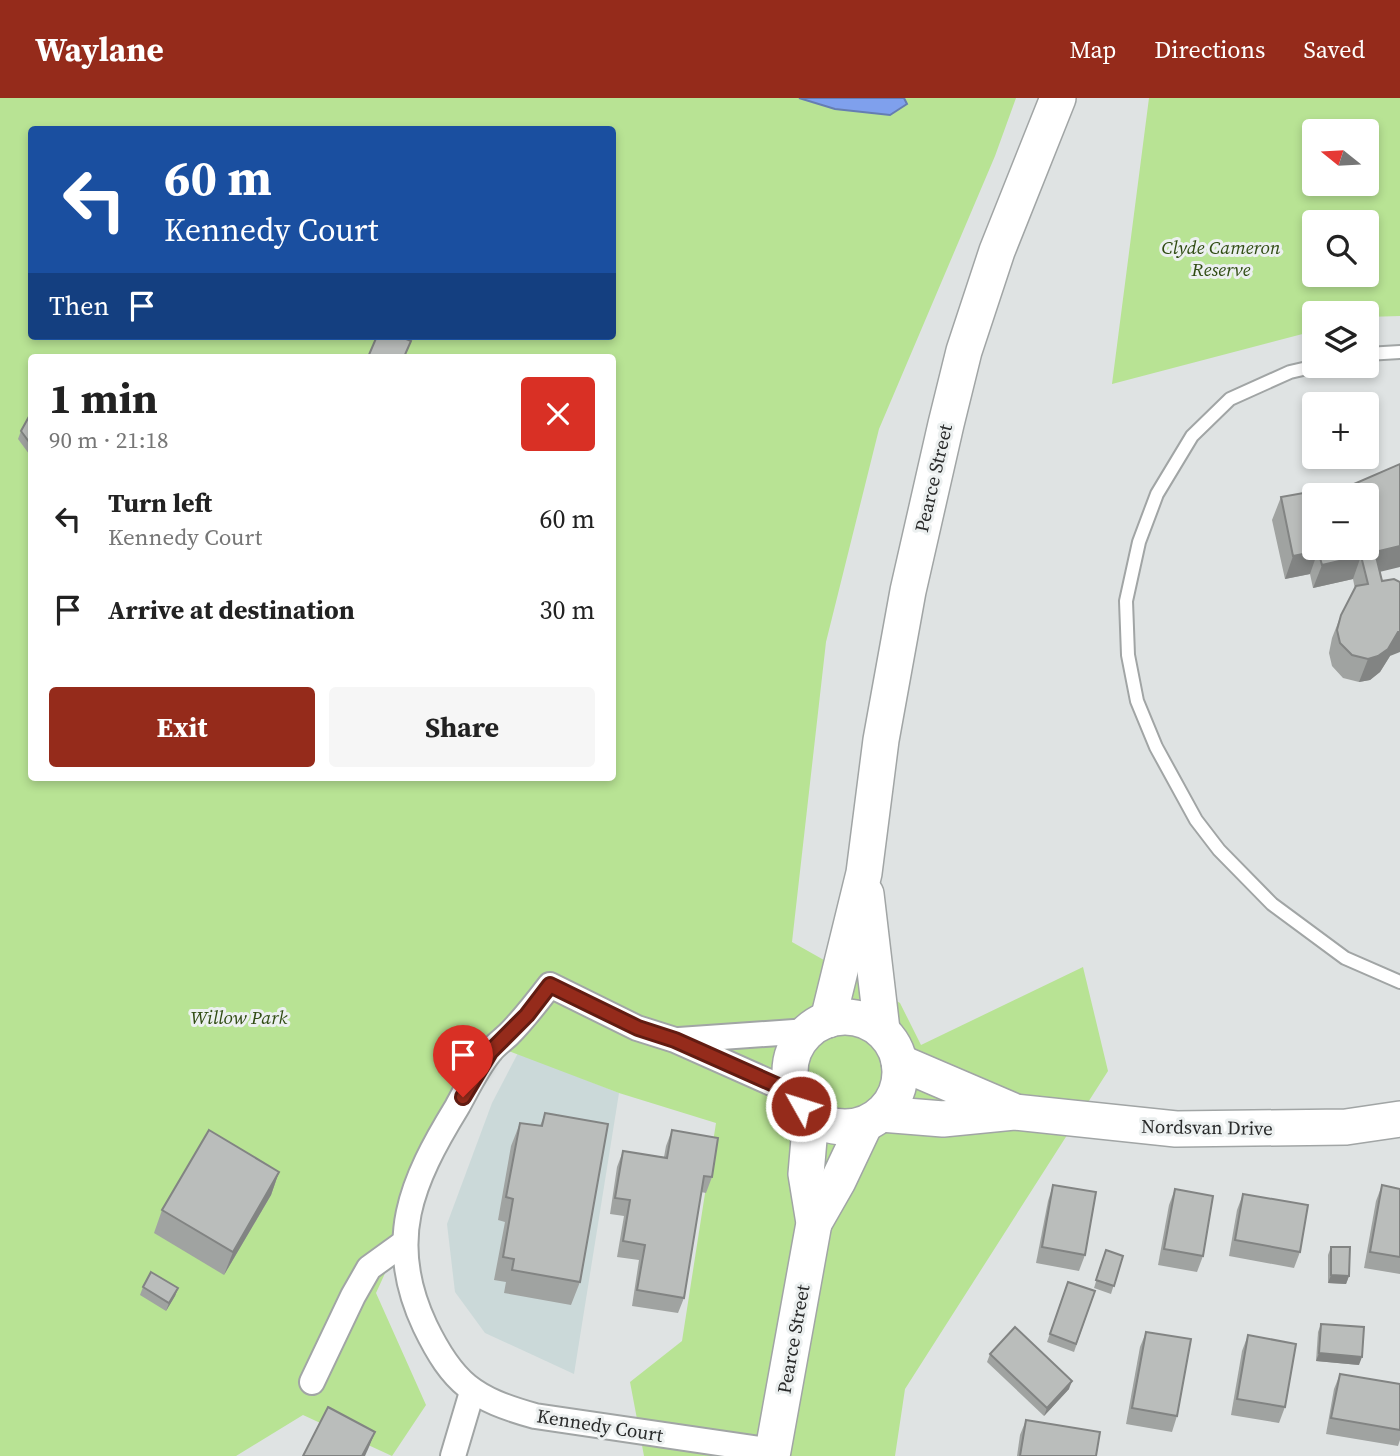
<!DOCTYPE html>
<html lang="en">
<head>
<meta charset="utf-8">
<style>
  body { margin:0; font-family:"Source Serif 4",serif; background:#f6f6f6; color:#222; height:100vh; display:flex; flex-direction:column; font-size:26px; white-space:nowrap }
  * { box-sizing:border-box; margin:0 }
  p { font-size:23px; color:#767676 }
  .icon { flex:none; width:38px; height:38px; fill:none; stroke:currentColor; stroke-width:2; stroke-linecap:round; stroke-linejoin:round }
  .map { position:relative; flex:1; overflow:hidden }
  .panel { position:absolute; left:28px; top:256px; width:588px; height:427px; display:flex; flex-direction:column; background:#fff; border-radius:7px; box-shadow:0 4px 10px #0003 }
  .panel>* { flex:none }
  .guide { position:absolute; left:28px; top:28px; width:588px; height:214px; border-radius:7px; box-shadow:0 4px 10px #0003; background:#1a4fa0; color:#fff; overflow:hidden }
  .needle { width:46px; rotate:288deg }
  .tools { position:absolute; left:1302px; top:21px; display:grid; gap:14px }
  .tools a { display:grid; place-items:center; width:77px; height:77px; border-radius:7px; background:#fff; box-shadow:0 4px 10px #0003; font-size:35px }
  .pin { position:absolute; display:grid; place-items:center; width:60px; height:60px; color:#fff; margin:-72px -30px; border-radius:50% 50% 50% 0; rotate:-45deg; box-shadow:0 0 7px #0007 }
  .pin .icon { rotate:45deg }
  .me { position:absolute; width:77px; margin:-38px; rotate:309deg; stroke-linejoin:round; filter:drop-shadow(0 0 5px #0008) }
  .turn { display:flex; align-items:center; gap:24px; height:147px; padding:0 21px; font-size:32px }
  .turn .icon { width:91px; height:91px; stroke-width:2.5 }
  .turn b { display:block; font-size:49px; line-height:60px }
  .then { display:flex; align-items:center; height:66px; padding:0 21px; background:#0003; gap:14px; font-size:26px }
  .round { display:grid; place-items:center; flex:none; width:74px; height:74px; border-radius:7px; background:#f6f6f6 }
  .overview { display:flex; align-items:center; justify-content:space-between; height:119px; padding:0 21px }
  h1 { font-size:42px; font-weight:700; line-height:52px }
  .action { display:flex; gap:14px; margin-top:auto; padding:14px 21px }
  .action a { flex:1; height:80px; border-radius:7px; background:#952b1b; color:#fff; font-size:28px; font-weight:700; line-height:80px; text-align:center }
  .action a+a { background:#f6f6f6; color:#222 }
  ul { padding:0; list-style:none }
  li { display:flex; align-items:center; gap:21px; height:91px; padding:0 21px }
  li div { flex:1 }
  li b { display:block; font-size:26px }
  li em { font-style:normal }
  header { display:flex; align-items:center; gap:42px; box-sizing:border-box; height:98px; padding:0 35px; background:#952b1b; color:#fff }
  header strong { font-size:33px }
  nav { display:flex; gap:38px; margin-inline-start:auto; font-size:24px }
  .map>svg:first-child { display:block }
</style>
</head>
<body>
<header>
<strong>Waylane</strong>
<nav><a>Map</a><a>Directions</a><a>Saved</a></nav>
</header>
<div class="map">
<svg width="1400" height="1358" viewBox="0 0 1400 1358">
  <rect width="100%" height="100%" fill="#dfe3e3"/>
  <!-- built -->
  <path fill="#cbd9d9" d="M518 955 619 995 574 1276 485 1235 455 1194 447 1126 492 1005Z"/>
  <!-- green -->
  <g fill="#b8e394" fill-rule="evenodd">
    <path d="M0 0H1016L995 58 879 331 826 544 792 844 900 905 921 947 1083 869 1108 973 905 1291 895 1358H644L630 1284 682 1243 716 1025 619 995 490 946 376 1195 426 1307 392 1358 303 1317 236 1358H0ZM32 32H612V238H32ZM32 259H612V679H32Z"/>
    <path d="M1149 0H1400V218L1367 219V215H1314V233L1112 286ZM1314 33H1367V86H1314ZM1314 124H1367V177H1314Z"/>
  </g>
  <!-- water -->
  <path fill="#7fa0ed" stroke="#657db2" stroke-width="2" d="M799 0H904L907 6 890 17 835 11Z"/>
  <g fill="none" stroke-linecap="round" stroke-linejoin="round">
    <defs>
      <g id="lane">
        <path d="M1367 256 1400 254"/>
        <path d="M1316 268 1290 274 1230 301 1192 338 1157 396 1139 444 1126 503 1128 557 1137 603 1156 649 1196 722 1219 752 1272 806 1345 860 1400 884"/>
      </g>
      <g id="street">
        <path d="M679 942 808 933"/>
        <path d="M312 1284 353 1198 369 1170 405 1144"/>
        <path d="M773 1353 535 1318C474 1301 453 1286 425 1228 385 1143 411 1084 457 1009 467 991 477 970 490 954 495 947 503 942 509 936 524 921 537 904 550 887L637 930 675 942 794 995"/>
        <path d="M453 1358 472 1294"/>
      </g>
      <g id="secondary">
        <path d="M866 796 882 932"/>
        <circle cx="845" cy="974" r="55"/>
        <path d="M828 922 864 775 881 642 908 493 946 326 964 253 997 153 1058 0"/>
        <path d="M899 964 1011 1012"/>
        <path d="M881 1016 943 1021 1014 1014 1176 1031 1346 1029 1400 1021"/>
        <path d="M814 1125 838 1083 865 1026"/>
        <path d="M772 1358 814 1125 806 1076 811 1018"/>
      </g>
    </defs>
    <!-- lane casing -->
    <use href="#lane" stroke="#a1a5a5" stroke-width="16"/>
    <!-- street casing -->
    <use href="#street" stroke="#a1a5a5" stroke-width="28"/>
    <!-- secondary casing -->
    <use href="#secondary" stroke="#a1a5a5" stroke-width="38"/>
    <!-- lane -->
    <use href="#lane" stroke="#fff" stroke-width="12"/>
    <!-- street -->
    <use href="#street" stroke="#fff" stroke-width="24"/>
    <!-- secondary -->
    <use href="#secondary" stroke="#fff" stroke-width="35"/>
  </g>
  <!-- wall -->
  <g fill="#a0a3a1">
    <path d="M32 313V360L18 341 21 333Z"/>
    <path d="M1354 386 1380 474 1390 558 1380 574 1370 582 1359 584 1343 580 1332 568 1329 555 1332 540 1341 517 1355 491 1353 481 1313 490 1310 476 1285 481 1272 422 1281 399Z"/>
    <path d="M545 1015 580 1184 571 1207 504 1195 506 1184 494 1182 505 1124 498 1122 511 1048 520 1025 540 1028Z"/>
    <path d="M672 1032 712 1079 706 1095 701 1094 684 1200 678 1215 632 1208 639 1162 617 1159 624 1118 610 1116 617 1069 623 1053 664 1059 666 1048Z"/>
    <path d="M279 1074 271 1097 224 1177 154 1135 162 1112Z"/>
    <path d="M1053 1087 1085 1157 1079 1173 1036 1165 1048 1103Z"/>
    <path d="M1382 1087 1400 1091V1176L1364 1170 1376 1103Z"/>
    <path d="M1175 1091 1203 1158 1197 1174 1158 1167 1169 1107Z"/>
    <path d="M1243 1096 1300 1154 1294 1170 1229 1158 1237 1112Z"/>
    <path d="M1331 1149 1349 1178 1346 1186 1328 1185V1157Z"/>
    <path d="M1106 1152 1123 1158 1111 1196 1094 1190Z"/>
    <path d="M1068 1184 1095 1193 1074 1254 1047 1244Z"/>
    <path d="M143 1189 178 1190 175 1198 166 1213 140 1197Z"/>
    <path d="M1321 1226 1359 1267 1316 1263 1318 1234Z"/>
    <path d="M1146 1234 1177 1318 1172 1334 1126 1326 1140 1249Z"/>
    <path d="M1248 1237 1285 1309 1279 1325 1231 1317 1242 1253Z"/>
    <path d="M990 1256 1069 1291 1044 1318 987 1264Z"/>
    <path d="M1340 1276 1400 1286V1342L1398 1348 1326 1336 1334 1291Z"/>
    <path d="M1026 1322 1096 1358H1017L1020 1337Z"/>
  </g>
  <!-- shaded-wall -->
  <g fill="#828483">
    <path d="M1400 445V469L1367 477 1375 454Z"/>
    <path d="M1318 453 1310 476 1285 481 1293 458Z"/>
    <path d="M1361 458 1353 481 1313 490 1322 467Z"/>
    <path d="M1398 534H1400V554L1390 558 1380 574 1370 582 1359 584 1368 561Z"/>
    <path d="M279 1074 271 1097 224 1177 233 1154Z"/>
    <path d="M1331 1177 1349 1178 1346 1186 1328 1185Z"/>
    <path d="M178 1190 175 1198 166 1213 169 1205Z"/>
    <path d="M1319 1255 1362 1259 1359 1267 1316 1263Z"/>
    <path d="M1072 1283 1069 1291 1044 1318 1047 1310Z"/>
    <path d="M375 1334 369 1349 365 1358H362Z"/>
  </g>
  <!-- building -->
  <g fill="#babdbb" stroke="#828483" stroke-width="2" fill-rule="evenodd">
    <path d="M377 238H399L411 243 404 259H368Z"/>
    <path d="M32 313V348L21 333Z"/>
    <path d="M1400 366V448L1375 454 1382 483 1394 481 1400 484V534H1398L1388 551 1378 558 1368 561 1352 557 1340 545 1337 532 1341 517 1356 488 1368 486 1361 458 1322 467 1318 453 1293 458 1281 399 1354 386ZM1314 397H1367V450H1314Z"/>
    <path d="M545 1015 608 1026 580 1184 512 1172 514 1161 503 1159 513 1101 506 1099 520 1025 542 1028Z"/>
    <path d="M209 1032 279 1074 233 1154 162 1112Z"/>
    <path d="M672 1032 718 1040 712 1079 704 1078 684 1200 637 1192 645 1147 623 1143 630 1102 615 1100 623 1053 667 1060Z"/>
    <path d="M1053 1087 1096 1094 1085 1157 1042 1149Z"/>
    <path d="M1382 1087 1400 1091V1159L1370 1154Z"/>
    <path d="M1175 1091 1213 1098 1203 1158 1164 1151Z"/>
    <path d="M1243 1096 1308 1107 1300 1154 1235 1142Z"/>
    <path d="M1331 1149H1350L1349 1178 1331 1177Z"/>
    <path d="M1106 1152 1123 1158 1114 1188 1096 1182Z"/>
    <path d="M151 1174 178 1190 169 1205 143 1189Z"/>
    <path d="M1068 1184 1095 1193 1076 1246 1050 1236Z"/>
    <path d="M1321 1226 1364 1229 1362 1259 1319 1255Z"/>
    <path d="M1015 1229 1072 1283 1047 1310 990 1256Z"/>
    <path d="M1146 1234 1191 1241 1177 1318 1132 1310Z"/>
    <path d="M1248 1237 1296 1246 1285 1309 1237 1301Z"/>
    <path d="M1340 1276 1400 1286V1332L1331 1320Z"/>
    <path d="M328 1309 375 1334 362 1358H303Z"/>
    <path d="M1026 1322 1100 1334 1096 1358H1020Z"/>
  </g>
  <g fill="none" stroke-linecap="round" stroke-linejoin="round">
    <defs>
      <path id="route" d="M463 999 490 954 527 917 550 887 638 930 675 942 794 995 801 1008"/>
    </defs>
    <!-- route casing -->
    <use href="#route" stroke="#611c12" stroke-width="18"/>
    <!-- route -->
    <use href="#route" stroke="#952b1b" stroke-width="12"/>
  </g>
  <g text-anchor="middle" stroke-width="6" stroke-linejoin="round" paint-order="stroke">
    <!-- park labels -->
    <g font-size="19" font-style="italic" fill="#304c13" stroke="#ecf0f0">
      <text x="1221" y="156">Clyde Cameron<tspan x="1221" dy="22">Reserve</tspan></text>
      <text x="239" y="926">Willow Park</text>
    </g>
    <!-- street labels -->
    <g font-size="19" fill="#292a2a" stroke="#ecf0f0">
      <text transform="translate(933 380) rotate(-77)" y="7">Pearce Street</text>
      <text transform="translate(1207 1029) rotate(1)" y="7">Nordsvan Drive</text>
      <text transform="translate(793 1241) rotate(-80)" y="7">Pearce Street</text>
      <text transform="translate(600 1327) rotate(9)" y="7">Kennedy Court</text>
    </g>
  </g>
</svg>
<div class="tools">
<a><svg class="needle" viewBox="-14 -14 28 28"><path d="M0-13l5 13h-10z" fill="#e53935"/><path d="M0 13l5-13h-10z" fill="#767676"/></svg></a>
<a><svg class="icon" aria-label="search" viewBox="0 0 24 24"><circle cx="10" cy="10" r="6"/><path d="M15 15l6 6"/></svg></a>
<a><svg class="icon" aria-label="layers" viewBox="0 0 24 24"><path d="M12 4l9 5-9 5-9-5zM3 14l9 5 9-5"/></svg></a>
<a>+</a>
<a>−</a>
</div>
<div class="pin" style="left:463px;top:999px;background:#d93025"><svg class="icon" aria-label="arrive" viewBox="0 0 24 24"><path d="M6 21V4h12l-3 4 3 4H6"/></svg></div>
<svg class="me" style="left:801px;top:1008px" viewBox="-20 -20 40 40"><circle r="17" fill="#952b1b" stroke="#fff" stroke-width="3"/><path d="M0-11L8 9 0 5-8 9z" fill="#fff"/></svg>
<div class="guide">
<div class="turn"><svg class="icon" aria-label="left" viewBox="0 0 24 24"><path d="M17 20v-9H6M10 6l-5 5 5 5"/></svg><div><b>60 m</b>Kennedy Court</div></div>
<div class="then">Then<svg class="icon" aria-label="arrive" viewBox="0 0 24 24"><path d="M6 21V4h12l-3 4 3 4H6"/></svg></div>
</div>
<section class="panel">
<div class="overview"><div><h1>1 min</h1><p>90 m · 21:18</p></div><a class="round" style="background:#d93025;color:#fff"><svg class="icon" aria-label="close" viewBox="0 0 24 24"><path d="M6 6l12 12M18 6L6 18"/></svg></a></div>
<ul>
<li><svg class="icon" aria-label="left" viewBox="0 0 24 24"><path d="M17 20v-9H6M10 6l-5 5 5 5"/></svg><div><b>Turn left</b><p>Kennedy Court</p></div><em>60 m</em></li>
<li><svg class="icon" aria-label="arrive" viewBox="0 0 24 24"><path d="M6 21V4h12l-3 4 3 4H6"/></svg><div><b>Arrive at destination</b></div><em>30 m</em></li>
</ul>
<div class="action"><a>Exit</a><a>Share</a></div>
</section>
</div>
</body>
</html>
